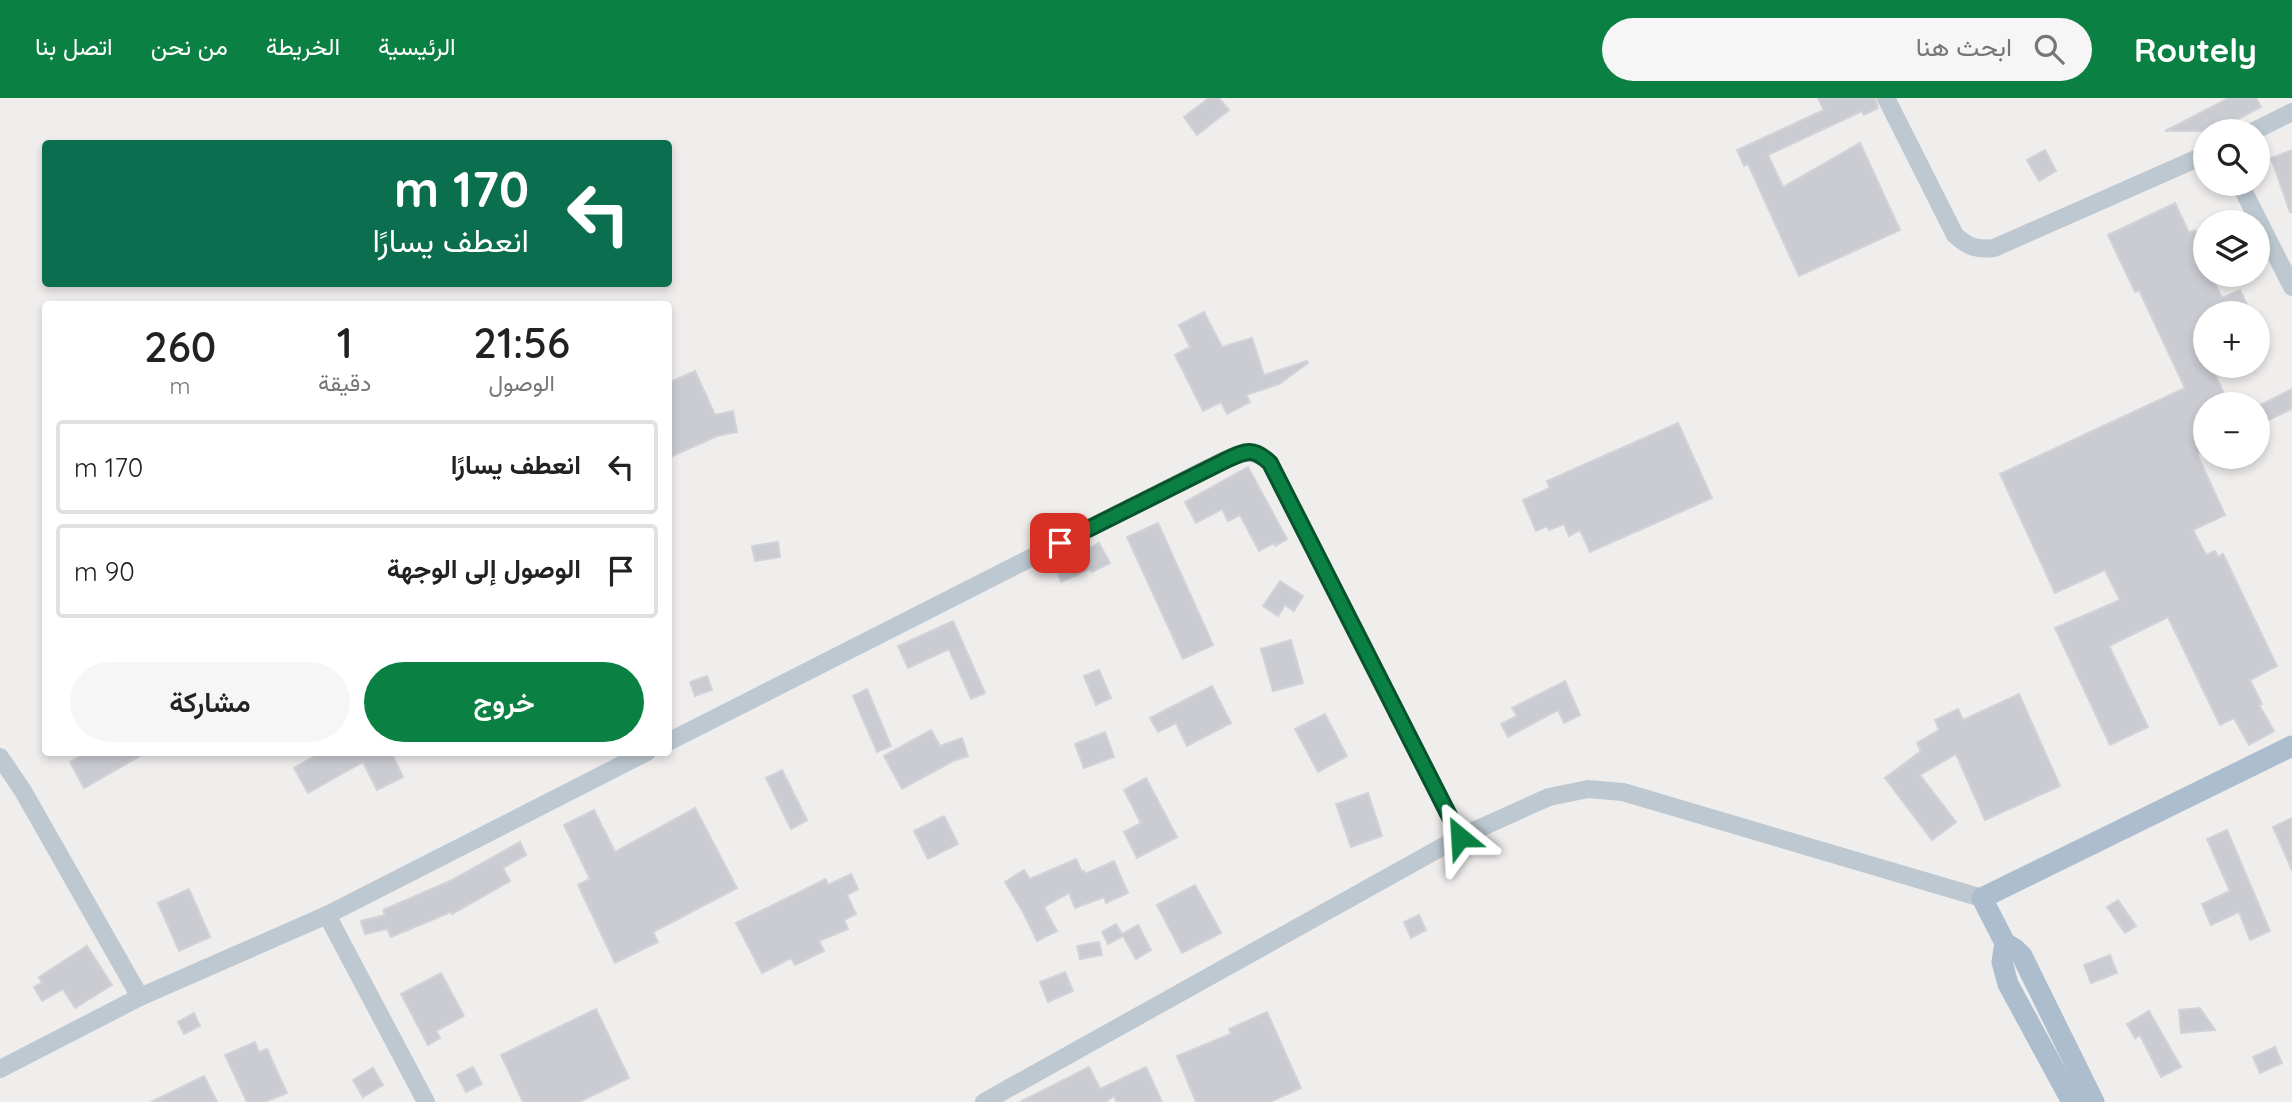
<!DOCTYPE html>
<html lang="ar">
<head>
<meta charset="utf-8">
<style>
  body { margin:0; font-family:Quicksand,Vazirmatn,sans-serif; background:#f6f6f6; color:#222; direction:rtl; height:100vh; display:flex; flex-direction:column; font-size:26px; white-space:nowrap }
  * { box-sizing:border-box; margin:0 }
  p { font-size:23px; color:#767676 }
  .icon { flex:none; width:38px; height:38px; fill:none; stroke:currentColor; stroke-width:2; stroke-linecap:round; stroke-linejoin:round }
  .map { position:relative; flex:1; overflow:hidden; direction:ltr }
  .drawer { position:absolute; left:42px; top:203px; width:630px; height:455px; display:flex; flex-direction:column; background:#fff; border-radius:7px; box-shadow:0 4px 10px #0003; direction:rtl }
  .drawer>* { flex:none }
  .banner { position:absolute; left:42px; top:42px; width:630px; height:147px; border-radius:7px; box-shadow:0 4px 10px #0003; direction:rtl; background:#0b6e4f; color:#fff; overflow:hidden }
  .buttons { position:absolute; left:2193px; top:21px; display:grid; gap:14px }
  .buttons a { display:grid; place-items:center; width:77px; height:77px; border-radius:50%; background:#fff; box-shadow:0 4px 10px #0003; font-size:35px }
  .pin { position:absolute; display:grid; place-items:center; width:60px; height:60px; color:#fff; margin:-30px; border-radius:14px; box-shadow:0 4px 10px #0006 }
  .me { position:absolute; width:77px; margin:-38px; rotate:333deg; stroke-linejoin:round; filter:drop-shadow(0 0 5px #0008) }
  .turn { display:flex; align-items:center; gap:24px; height:147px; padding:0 28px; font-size:32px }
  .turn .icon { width:91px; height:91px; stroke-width:2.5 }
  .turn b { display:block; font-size:49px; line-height:60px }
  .eta { display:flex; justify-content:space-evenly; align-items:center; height:119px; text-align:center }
  .eta b { font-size:42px; font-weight:600; line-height:49px }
  .cta { display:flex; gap:14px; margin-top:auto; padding:14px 28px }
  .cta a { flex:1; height:80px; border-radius:42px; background:#0b8043; color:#fff; font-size:28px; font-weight:600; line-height:80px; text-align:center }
  .cta a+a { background:#f6f6f6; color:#222 }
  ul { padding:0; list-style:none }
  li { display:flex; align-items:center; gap:21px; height:94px; margin:0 14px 10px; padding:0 14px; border:4px solid #e0e0e0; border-radius:7px }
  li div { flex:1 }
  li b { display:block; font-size:26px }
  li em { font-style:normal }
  header { display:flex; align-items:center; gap:42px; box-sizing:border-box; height:98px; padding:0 35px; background:#0b8043; color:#fff }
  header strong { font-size:33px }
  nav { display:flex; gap:38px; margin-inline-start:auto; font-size:24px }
  .search { width:490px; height:63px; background:#f6f6f6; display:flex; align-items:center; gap:18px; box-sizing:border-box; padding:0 24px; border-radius:38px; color:#767676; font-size:26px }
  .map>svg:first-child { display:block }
</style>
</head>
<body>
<header>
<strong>Routely</strong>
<div class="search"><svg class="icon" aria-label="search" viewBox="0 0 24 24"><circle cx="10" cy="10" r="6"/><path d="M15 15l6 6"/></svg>ابحث هنا</div>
<nav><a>الرئيسية</a><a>الخريطة</a><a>من نحن</a><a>اتصل بنا</a></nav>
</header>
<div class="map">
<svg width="2292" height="1004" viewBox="0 0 2292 1004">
  <rect width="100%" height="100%" fill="#f0eded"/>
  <!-- building -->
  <g fill="#caccd2" stroke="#d1d3d9" stroke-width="2">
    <path d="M1209 0H1219L1229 12 1197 37 1184 19Z"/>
    <path d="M1818 0H1875L1878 10 1864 17 1862 13 1768 57 1783 89 1860 45 1900 132 1799 178 1748 66 1744 68 1737 52 1824 12Z"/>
    <path d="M2229 0H2256L2261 9 2215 33H2165Z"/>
    <path d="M2045 52 2056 73 2039 83 2027 62Z"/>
    <path d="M2292 52V114H2290L2271 60Z"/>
    <path d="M2175 105 2189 135 2195 132 2205 153V177H2211L2222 200 2240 192 2251 215H2205V268H2211L2229 306H2205V353L2197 356 2225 417 2193 432 2206 457 2215 453 2218 459 2223 456 2277 568 2250 582 2262 606 2259 607 2274 633 2249 647 2234 620 2220 627 2168 519 2109 548 2148 629 2110 647 2055 530 2120 502 2105 472 2055 495 2000 376 2185 290 2139 192 2135 194 2108 137Z"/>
    <path d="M1204 214 1222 249 1252 240 1264 277 1307 263 1308 265 1279 286 1246 297 1250 304 1227 316 1221 304 1203 313 1175 257 1190 249 1179 227Z"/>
    <path d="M695 273 715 317 733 313 737 334 717 338 668 360V285Z"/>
    <path d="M2292 291V311L2258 327V308Z"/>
    <path d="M1678 325 1712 400 1590 454 1580 432 1569 438 1564 426 1549 432 1547 428 1536 433 1523 402 1550 390 1547 383Z"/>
    <path d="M1248 369 1287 441 1275 448 1274 445 1259 453 1240 417 1228 423 1222 411 1196 425 1185 404Z"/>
    <path d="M1158 425 1213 547 1183 561 1127 439Z"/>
    <path d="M778 444 780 459 755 463 752 448Z"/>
    <path d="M1099 445 1110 465 1092 474 1090 471 1061 484 1056 468 1067 464Z"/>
    <path d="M1280 483 1303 498 1294 513 1285 507 1278 518 1263 508Z"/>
    <path d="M953 523 985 595 971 601 949 551 908 570 898 548Z"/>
    <path d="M1291 542 1303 585 1273 593 1261 551Z"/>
    <path d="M1099 572 1111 600 1096 607 1084 578Z"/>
    <path d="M707 578 712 592 695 598 690 584Z"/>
    <path d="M1565 583 1580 617 1564 625 1558 612 1508 639 1501 626 1517 618 1512 610Z"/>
    <path d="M1212 588 1231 625 1187 648 1176 625 1158 634 1150 620Z"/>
    <path d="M867 591 891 648 877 654 853 598Z"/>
    <path d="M2019 596 2060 688 1985 722 1956 656 1920 677 1956 724 1932 742 1885 680 1921 653 1917 645 1939 632 1935 622 1958 611 1963 622Z"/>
    <path d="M1325 616 1347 658 1318 674 1295 631Z"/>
    <path d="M931 632 940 648 962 640 968 658 953 663 902 691 884 658Z"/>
    <path d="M1105 634 1114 659 1084 670 1075 646Z"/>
    <path d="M87 654H147L84 690 70 664Z"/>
    <path d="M322 654H391L403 679 377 692 363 664 308 695 294 670Z"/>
    <path d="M782 672 807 722 791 731 766 680Z"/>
    <path d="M1146 680 1177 739 1137 760 1124 734 1141 725 1124 692Z"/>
    <path d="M1368 695 1382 738 1351 749 1336 706Z"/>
    <path d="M695 710 737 790 653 834 658 844 615 865 578 787 590 781 564 727 594 712 615 754Z"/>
    <path d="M944 718 958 746 928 761 914 733Z"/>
    <path d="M2292 720V772L2273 729Z"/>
    <path d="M2227 732 2270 833 2250 842 2239 814 2211 827 2202 806 2230 793 2207 741Z"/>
    <path d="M520 744 526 757 503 770 510 783 452 816 451 814 391 839 387 831 365 836 361 823 385 817 383 812 450 783Z"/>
    <path d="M1076 761 1082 774 1084 773 1085 776 1114 763 1128 795 1106 805 1104 799 1075 810 1069 795 1044 809 1057 833 1037 843 1023 814 1005 784 1024 772 1030 781Z"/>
    <path d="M851 776 858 791 847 797 856 816 844 822 848 831 819 843 824 853 795 867 791 860 762 875 736 825 826 781 828 787Z"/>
    <path d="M1195 787 1221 835 1182 855 1157 807Z"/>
    <path d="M189 791 210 839 179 853 158 805Z"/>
    <path d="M2118 802 2136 828 2125 835 2107 809Z"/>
    <path d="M1419 817 1426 832 1411 840 1404 824Z"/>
    <path d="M1116 826 1122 836 1138 827 1151 852 1136 861 1123 838 1108 846 1102 834Z"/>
    <path d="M1099 844 1102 857 1080 861 1077 848Z"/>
    <path d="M87 848 112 887 75 910 63 891 42 903 34 889 42 885 39 879Z"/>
    <path d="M2110 857 2117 875 2091 885 2084 867Z"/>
    <path d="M1065 874 1073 893 1048 904 1040 884Z"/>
    <path d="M441 875 464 918 436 933 440 940 428 947 401 896Z"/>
    <path d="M2200 910 2215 932 2181 935 2179 912Z"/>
    <path d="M596 911 629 980 579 1004H523L501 957Z"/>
    <path d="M2149 913 2181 969 2161 979 2140 937 2135 940 2127 926Z"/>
    <path d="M1267 914 1301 990 1270 1004H1196L1177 958 1231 936 1229 931Z"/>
    <path d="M194 915 200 928 184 936 178 924Z"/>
    <path d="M255 944 259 954 267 951 287 995 265 1004H247L225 957Z"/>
    <path d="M2275 949 2282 965 2260 975 2253 959Z"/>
    <path d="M473 969 482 986 466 994 457 977Z"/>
    <path d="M1089 969 1100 991 1146 969 1162 1004H1117L1114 998 1106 1004H1020Z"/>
    <path d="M373 970 383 987 363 999 353 982Z"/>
    <path d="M204 978 217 1004H151Z"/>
  </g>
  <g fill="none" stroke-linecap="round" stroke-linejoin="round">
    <!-- minor -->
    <g stroke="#bdc8d0" stroke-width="18">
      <path d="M1886 0 1955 137C1968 149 1977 152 1994 150L2205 57"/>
      <path d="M2254 33 2292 14"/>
      <path d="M2240 86 2292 189"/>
      <path d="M668 644 1206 371C1231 360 1248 344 1270 365L1460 739"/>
      <path d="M0 659 23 693 140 899"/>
      <path d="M327 817 426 1004"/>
      <path d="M0 971 140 899 327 817 647 654"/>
      <path d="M984 1004 1460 739 1549 699 1588 691 1623 694 1982 800"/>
    </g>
    <!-- major -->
    <g stroke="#acbdcd" stroke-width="21">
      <path d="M2005 845 2015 851 2022 858 2094 1004"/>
      <path d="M2072 1004 2008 886 2002 864 2005 845 1982 800 2292 648"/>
    </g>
  </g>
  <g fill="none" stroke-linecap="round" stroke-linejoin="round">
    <defs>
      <path id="route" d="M1060 445 1226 362C1246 353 1253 349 1270 365L1460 739"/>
    </defs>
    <!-- route casing -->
    <use href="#route" stroke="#07532c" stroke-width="18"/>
    <!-- route -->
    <use href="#route" stroke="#0b8043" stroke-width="12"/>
  </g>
</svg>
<div class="buttons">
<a><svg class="icon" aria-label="search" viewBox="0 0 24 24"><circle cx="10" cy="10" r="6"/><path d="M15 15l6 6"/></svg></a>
<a><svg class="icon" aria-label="layers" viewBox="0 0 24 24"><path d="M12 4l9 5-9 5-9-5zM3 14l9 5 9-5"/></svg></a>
<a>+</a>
<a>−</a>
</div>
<div class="pin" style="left:1060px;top:445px;background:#d93025"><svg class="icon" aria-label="arrive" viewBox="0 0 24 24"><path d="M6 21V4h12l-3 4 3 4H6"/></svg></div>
<svg class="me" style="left:1460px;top:739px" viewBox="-20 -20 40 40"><path d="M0-17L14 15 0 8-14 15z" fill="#0b8043" stroke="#fff" stroke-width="4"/></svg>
<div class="banner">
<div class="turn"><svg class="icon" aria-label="left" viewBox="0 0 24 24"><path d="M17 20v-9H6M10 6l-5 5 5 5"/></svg><div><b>170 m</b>انعطف يسارًا</div></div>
</div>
<section class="drawer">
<div class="eta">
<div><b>21:56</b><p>الوصول</p></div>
<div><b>1</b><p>دقيقة</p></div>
<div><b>260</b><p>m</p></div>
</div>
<ul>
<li><svg class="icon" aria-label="left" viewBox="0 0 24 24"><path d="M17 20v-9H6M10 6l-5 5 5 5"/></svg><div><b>انعطف يسارًا</b></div><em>170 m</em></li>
<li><svg class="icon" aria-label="arrive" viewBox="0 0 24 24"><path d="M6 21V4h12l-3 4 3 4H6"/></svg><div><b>الوصول إلى الوجهة</b></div><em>90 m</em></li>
</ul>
<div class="cta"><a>خروج</a><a>مشاركة</a></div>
</section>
</div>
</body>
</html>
